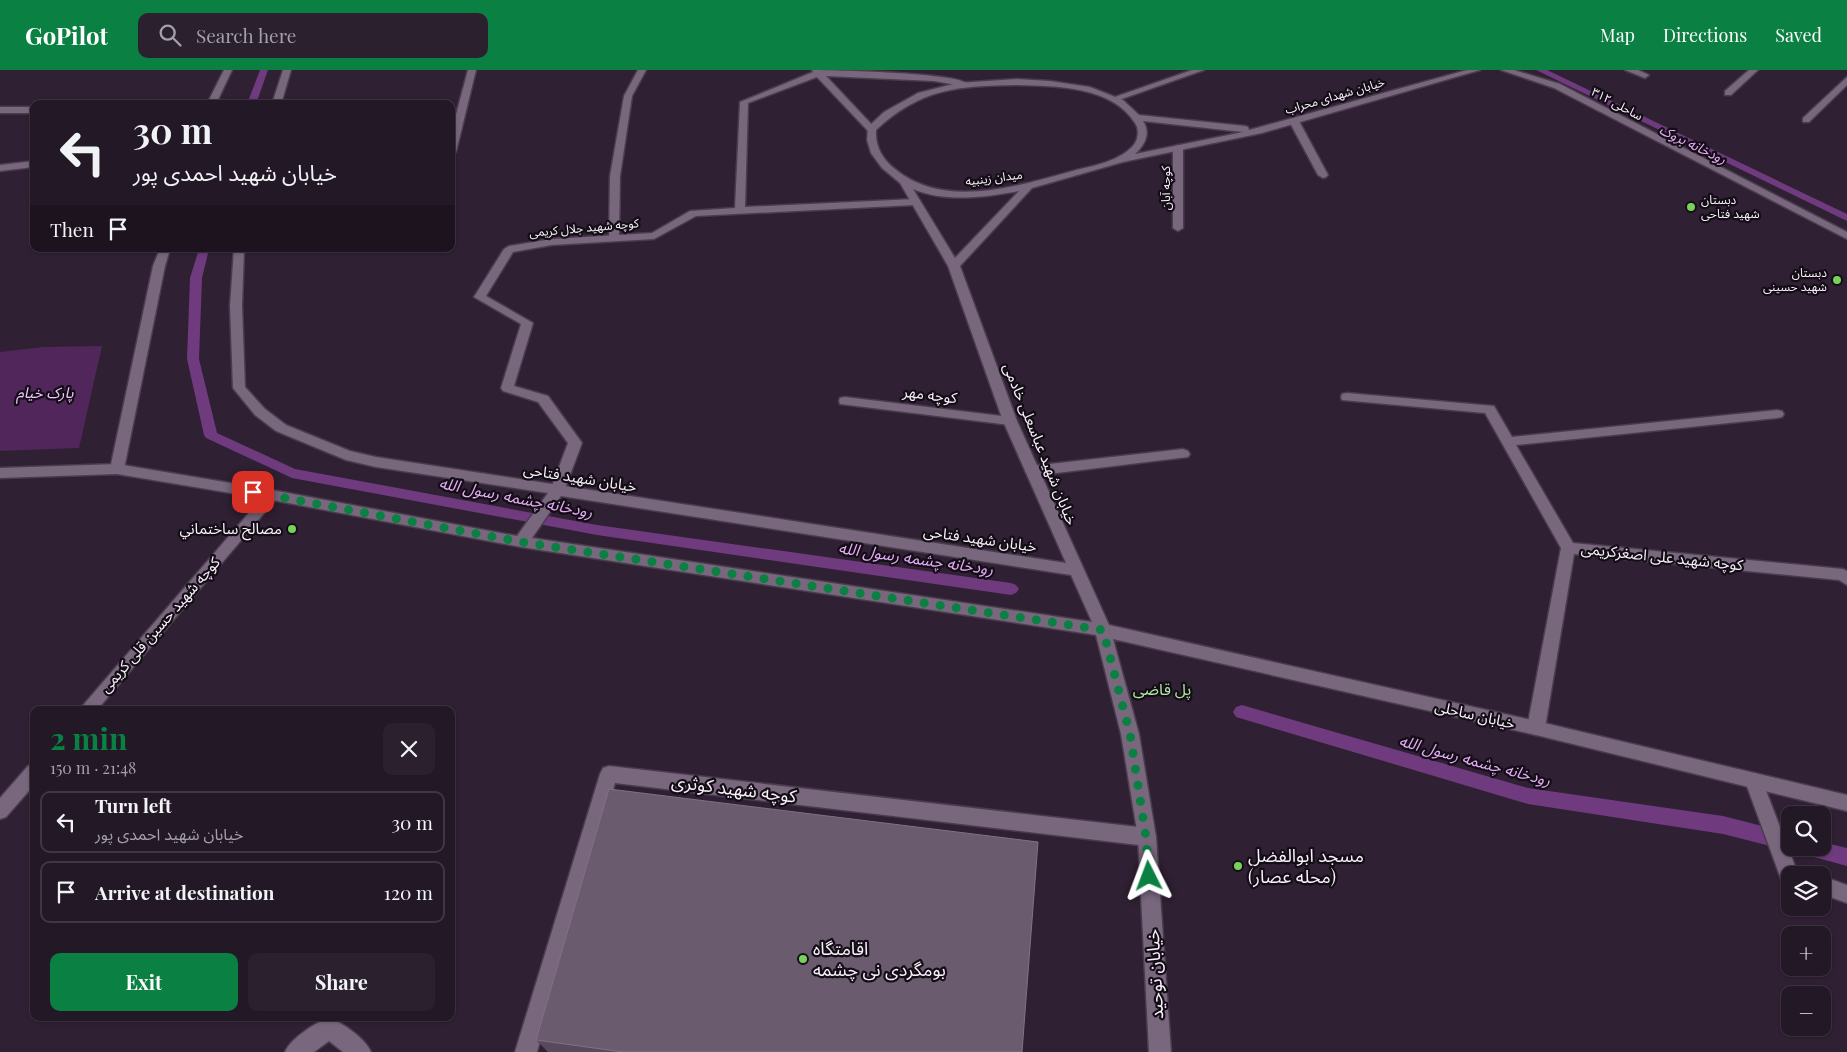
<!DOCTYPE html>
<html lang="en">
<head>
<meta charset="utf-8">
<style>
  body { margin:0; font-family:"Playfair Display","Noto Sans Arabic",serif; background:#2b212e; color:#f1f3f6; height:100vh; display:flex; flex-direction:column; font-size:19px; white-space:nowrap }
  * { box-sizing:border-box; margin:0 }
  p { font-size:16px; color:#a3a0a7 }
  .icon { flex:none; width:28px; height:28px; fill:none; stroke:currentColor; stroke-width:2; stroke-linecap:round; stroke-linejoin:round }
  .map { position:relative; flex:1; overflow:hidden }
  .panel { position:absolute; left:30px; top:636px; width:425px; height:315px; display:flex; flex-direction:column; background:#231826; border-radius:10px; box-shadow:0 1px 4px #0004,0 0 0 1px #403743 }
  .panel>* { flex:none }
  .top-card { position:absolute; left:30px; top:30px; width:425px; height:152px; border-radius:10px; box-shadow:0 1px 4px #0004,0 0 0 1px #403743; background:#231826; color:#f1f3f6; overflow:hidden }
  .tools { position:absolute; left:1781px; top:736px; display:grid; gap:10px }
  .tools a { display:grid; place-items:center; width:50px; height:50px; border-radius:10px; background:#231826; box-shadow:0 1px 4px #0004,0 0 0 1px #403743; font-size:25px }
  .pin { position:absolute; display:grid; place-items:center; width:42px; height:42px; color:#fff; margin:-21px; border-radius:10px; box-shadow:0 2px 8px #0006 }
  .me { position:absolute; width:55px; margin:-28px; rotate:357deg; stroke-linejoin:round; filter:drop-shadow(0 0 4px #0008) }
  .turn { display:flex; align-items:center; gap:18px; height:105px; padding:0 20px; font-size:22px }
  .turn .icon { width:65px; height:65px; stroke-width:2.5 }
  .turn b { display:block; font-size:35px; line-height:42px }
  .then { display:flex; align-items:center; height:48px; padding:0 20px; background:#0003; gap:10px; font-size:19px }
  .round { display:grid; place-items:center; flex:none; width:52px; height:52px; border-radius:10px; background:#2b212e }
  .headline { display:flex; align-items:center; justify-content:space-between; height:85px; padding:0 20px }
  h1 { font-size:30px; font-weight:700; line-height:38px; color:#0b8043 }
  .action { display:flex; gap:10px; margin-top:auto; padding:10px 20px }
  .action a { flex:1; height:58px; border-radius:10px; background:#0b8043; color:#fff; font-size:20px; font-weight:700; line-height:58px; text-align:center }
  .action a+a { background:#2b212e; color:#f1f3f6 }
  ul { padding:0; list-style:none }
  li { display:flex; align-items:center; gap:15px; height:62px; margin:0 10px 8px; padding:0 10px; border:2px solid #403743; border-radius:10px }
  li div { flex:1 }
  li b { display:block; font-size:19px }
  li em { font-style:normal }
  header { display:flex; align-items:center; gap:30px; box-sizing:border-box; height:70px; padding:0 25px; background:#0b8043; color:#fff }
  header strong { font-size:24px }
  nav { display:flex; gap:28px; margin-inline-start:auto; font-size:18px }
  .search { width:350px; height:45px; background:#2b212e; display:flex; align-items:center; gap:12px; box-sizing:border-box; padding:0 18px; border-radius:10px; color:#a3a0a7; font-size:19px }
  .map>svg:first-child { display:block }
</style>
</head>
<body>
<header>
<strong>GoPilot</strong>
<div class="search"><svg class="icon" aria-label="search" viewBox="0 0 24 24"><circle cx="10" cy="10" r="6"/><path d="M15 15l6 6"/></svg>Search here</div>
<nav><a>Map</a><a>Directions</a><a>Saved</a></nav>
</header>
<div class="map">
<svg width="1847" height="982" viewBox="0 0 1847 982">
  <rect width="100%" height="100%" fill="#2f2033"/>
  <!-- green -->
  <path fill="#50265b" d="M102 276 79 378 0 381V282L43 277Z"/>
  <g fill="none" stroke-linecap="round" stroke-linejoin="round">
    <!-- stream -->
    <g fill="#703a7f" fill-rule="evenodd">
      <path d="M260 0H268L256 34H247Z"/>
      <path d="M1536 0H1547L1847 144V151Z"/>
      <path d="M199 179H209L202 208 199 289 217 363 295 399 597 455 1011 513 1016 515 1019 519 1016 523 1011 525 597 465 292 408 206 368 204 365 187 289 190 208Z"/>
      <path d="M1242 635 1528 718 1723 746 1790 763V778H1797L1790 781 1723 764 1528 734 1236 647 1233 642 1236 637Z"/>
      <path d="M1822 772 1847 778V796L1803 784 1801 778H1822Z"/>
    </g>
    <defs>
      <g id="lane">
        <path d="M638 0H646L632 26 620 106 619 167 614 170 609 167 610 106 624 26Z"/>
        <path d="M1754 703 1760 705 1795 796 1801 799 1804 805H1790V813L1781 809 1745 711 1748 705Z"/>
        <path d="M1822 806 1847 815V833L1822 824Z"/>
      </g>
      <g id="street">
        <path d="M224 0H232L216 34H207Z"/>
        <path d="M468 0H476L456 82 451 85V63Z"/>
        <path d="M812 0C835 0 953 3 966 13L962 16 934 11 826 6 874 57 876 59 871 62 868 61 817 7 748 33 745 137 915 129 920 132 915 135 696 146 654 169 552 175 513 182 486 226 533 253 514 316 548 326 582 373 564 421 562 424H552L550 421 568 373 538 332 503 321 501 318 521 254 474 227 504 179 509 176 552 169 652 163 690 141 735 138 740 32 813 2Z"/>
        <path d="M1192 0H1204L1116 31 1113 32 1109 29Z"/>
        <path d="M1501 0H1514L1560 14 1847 162V169L1554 18Z"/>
        <path d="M1625 0H1638L1649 5 1645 8Z"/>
        <path d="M1749 0H1758L1731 25H1725V21Z"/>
        <path d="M1847 7V15L1809 52H1803V48Z"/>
        <rect x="0" y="37" width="34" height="6"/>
        <path d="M1294 48 1299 51 1328 105 1326 107 1323 108 1318 105 1289 51Z"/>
        <path d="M1178 75 1183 78V158L1178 161 1173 158V78Z"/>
        <path d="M34 91V97L0 101V95Z"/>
        <path d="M160 179H170L165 196 124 399 122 402H112L110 399 153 196Z"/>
        <path d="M1347 323 1494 336 1512 367 1777 340 1782 341 1784 344 1782 347 1777 348 1516 375 1573 473 1843 499 1847 501V515L1839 510 1574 484 1545 658 1542 663 1536 665 1530 663 1527 658 1561 478 1485 343 1342 330 1341 327 1342 324Z"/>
        <path d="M845 327 1010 347 1017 351 1010 355 840 334 839 331 840 328Z"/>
        <path d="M1183 379 1188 381 1190 384 1188 387 1032 406 1027 404 1025 401 1027 398 1032 396Z"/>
        <path d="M272 420 277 422 279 425 277 428 97 640H79L267 422Z"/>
        <path d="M34 694V715L6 747 0 749V728L28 696Z"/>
        <path d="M609 696 1147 758 1154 761 1156 767 1154 773 1147 776 615 713 537 982H515L600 704 603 698Z"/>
        <path d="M329 948C343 953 365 968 371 982H343L329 971 314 982H285C290 969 316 952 329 948Z"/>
      </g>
      <g id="secondary">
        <path d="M283 0H291L281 34H272Z"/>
        <path d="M1467 0H1480L1262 63 1123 92 1032 118 960 196 1017 351 1109 555 1536 651 1847 725V741L1536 665 1113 569 1139 664 1156 767 1171 982H1149L1138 767 1121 664 1096 565 521 477 272 430 117 404 0 408V398L117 394 272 420 517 466 548 423 376 397 346 390 276 361 255 345 233 318 230 236 234 179H244L242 236 245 317 265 339 286 355 350 381 376 387 1066 493 1003 351 948 196 900 113 882 98 871 83 867 70 868 57 884 42 918 23 957 13 1017 9 1050 11 1090 17 1123 30 1139 45 1245 56 1248 57 1249 60ZM1017 15C1055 16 1112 16 1135 53 1140 60 1138 71 1132 77 1116 93 1090 96 1069 102 1015 117 943 139 895 99 882 89 875 76 876 60 921 18 958 16 1017 15ZM1143 51 1243 62 1135 84C1145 75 1151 63 1143 51ZM913 119C946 133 985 127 1019 121L955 188ZM561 426 1071 505 1092 552 532 468Z"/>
      </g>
    </defs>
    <!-- lane casing -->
    <use href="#lane" stroke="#493d4d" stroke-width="3"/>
    <!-- street casing -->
    <use href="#street" stroke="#493d4d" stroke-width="3"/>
    <!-- secondary casing -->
    <use href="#secondary" stroke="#493d4d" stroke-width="3"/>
    <!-- lane -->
    <use href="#lane" fill="#78677d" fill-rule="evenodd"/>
    <!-- street -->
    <use href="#street" fill="#78677d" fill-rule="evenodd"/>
    <!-- secondary -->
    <use href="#secondary" fill="#78677d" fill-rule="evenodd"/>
  </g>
  <!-- wall -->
  <path fill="#58495d" d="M536 970 1022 982H548Z"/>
  <!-- building -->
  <path fill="#6a5b6e" stroke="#807285" d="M609 719 1038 772 1022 982H623L536 970Z"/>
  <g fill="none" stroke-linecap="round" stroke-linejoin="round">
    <!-- route -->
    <path stroke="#0b8043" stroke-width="9" stroke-dasharray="0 16.2" d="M253 422 521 472 1103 560 1130 664 1146 767 1149 806"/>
  </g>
  <!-- markers -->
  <g fill="#76d25a" stroke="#130d15" stroke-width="2">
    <circle cx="1691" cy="137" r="5"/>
    <circle cx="1837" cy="210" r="5"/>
    <circle cx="292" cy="459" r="5"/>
    <circle cx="1238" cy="796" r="5"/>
    <circle cx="803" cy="889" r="5"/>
  </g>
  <g text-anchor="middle" stroke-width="4.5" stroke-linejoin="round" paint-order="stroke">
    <!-- far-street labels -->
    <g font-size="12" fill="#faf0fd" stroke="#130d15">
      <text transform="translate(1335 26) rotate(-16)" y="4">خیابان شهدای محراب</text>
      <text transform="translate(1617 34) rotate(28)" y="4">ساحلی ۳۱۲</text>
      <text transform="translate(994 108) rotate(-7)" y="4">میدان زینبیه</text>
      <text transform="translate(1166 118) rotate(-90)" y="4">کوچه آبان</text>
      <text transform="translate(584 158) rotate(-5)" y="4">کوچه شهید جلال کریمی</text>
    </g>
    <!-- far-poi labels -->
    <g font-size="12" fill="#faf0fd" stroke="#130d15" text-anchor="start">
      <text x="1701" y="134">دبستان<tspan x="1701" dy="14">شهید فتاحی</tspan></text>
      <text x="1827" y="207" text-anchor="end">دبستان<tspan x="1827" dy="14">شهید حسینی</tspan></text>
    </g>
    <!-- far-water labels -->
    <g font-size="14" font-style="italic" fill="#e5aaf6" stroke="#130d15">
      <text transform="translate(1693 74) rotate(26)" y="5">رودخانه بروک</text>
    </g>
    <!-- park labels -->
    <g font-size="15" font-style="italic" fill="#f2c5ff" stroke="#130d15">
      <text x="45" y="328">پارک خيام</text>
    </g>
    <!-- street labels -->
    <g font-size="15" fill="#faf0fd" stroke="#130d15">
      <text transform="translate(930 325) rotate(7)" y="5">کوچه مهر</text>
      <text transform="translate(1040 374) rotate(68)" y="5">خیابان شهید عباسعلی خادمی</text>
      <text transform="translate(580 408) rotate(9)" y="5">خیابان شهید فتاحی</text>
      <text transform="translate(980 469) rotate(8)" y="5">خیابان شهید فتاحی</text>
      <text transform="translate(1662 487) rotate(6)" y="5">کوچه شهید علی اصغرکریمی</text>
      <text transform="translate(160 555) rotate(-49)" y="5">کوچه شهید حسین قلی کریمی</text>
      <text transform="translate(1475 645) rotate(13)" y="5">خیابان ساحلی</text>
    </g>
    <!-- poi labels -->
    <g font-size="15" fill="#faf0fd" stroke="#130d15" text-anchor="end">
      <text x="282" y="464">مصالح ساختماني</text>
    </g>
    <!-- water labels -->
    <g font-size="16" font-style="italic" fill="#e5aaf6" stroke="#130d15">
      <text transform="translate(516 427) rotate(11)" y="6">رودخانه چشمه رسول الله</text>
      <text transform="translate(916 488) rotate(8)" y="6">رودخانه چشمه رسول الله</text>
      <text transform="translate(1475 690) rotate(15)" y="6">رودخانه چشمه رسول الله</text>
    </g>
    <!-- neighbourhood labels -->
    <g font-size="16" fill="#b2e4a4" stroke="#130d15">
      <text x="1162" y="625">پل قاضی</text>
    </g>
    <!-- near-street labels -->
    <g font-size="18" fill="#faf0fd" stroke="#130d15">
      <text transform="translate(734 719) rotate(7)" y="6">کوچه شهید کوثری</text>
      <text transform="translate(1155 904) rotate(-93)" y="6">خیابان توحید</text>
    </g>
    <!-- near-poi labels -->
    <g font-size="18" fill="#faf0fd" stroke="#130d15" text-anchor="start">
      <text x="1248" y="792">مسجد ابوالفضل<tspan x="1248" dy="21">(محله عصار)</tspan></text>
      <text x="813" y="885">اقامتگاه<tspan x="813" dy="21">بومگردی نی چشمه</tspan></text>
    </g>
  </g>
</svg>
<div class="tools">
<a><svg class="icon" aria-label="search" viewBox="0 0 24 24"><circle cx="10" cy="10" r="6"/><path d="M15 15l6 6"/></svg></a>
<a><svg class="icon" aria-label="layers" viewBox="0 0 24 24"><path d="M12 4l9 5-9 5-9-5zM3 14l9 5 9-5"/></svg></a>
<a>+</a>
<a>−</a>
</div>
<div class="pin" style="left:253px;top:422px;background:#d93025"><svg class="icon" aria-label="arrive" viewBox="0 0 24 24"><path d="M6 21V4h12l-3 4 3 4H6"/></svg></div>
<svg class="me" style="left:1149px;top:806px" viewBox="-20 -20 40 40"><path d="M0-17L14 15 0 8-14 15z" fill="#0b8043" stroke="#fff" stroke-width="4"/></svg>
<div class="top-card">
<div class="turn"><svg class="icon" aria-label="left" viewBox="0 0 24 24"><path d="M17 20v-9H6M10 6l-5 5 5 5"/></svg><div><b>30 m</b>خیابان شهید احمدی پور</div></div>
<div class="then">Then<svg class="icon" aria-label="arrive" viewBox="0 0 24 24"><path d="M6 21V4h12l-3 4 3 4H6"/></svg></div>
</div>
<section class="panel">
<div class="headline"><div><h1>2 min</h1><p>150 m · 21:48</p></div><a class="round"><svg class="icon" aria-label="close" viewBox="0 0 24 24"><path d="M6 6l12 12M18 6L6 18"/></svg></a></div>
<ul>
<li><svg class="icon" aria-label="left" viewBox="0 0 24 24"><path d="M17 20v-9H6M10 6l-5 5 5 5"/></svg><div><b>Turn left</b><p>خیابان شهید احمدی پور</p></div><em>30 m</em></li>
<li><svg class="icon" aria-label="arrive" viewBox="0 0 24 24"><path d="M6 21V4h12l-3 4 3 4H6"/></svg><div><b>Arrive at destination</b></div><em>120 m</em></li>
</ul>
<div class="action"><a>Exit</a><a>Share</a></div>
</section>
</div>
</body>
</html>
